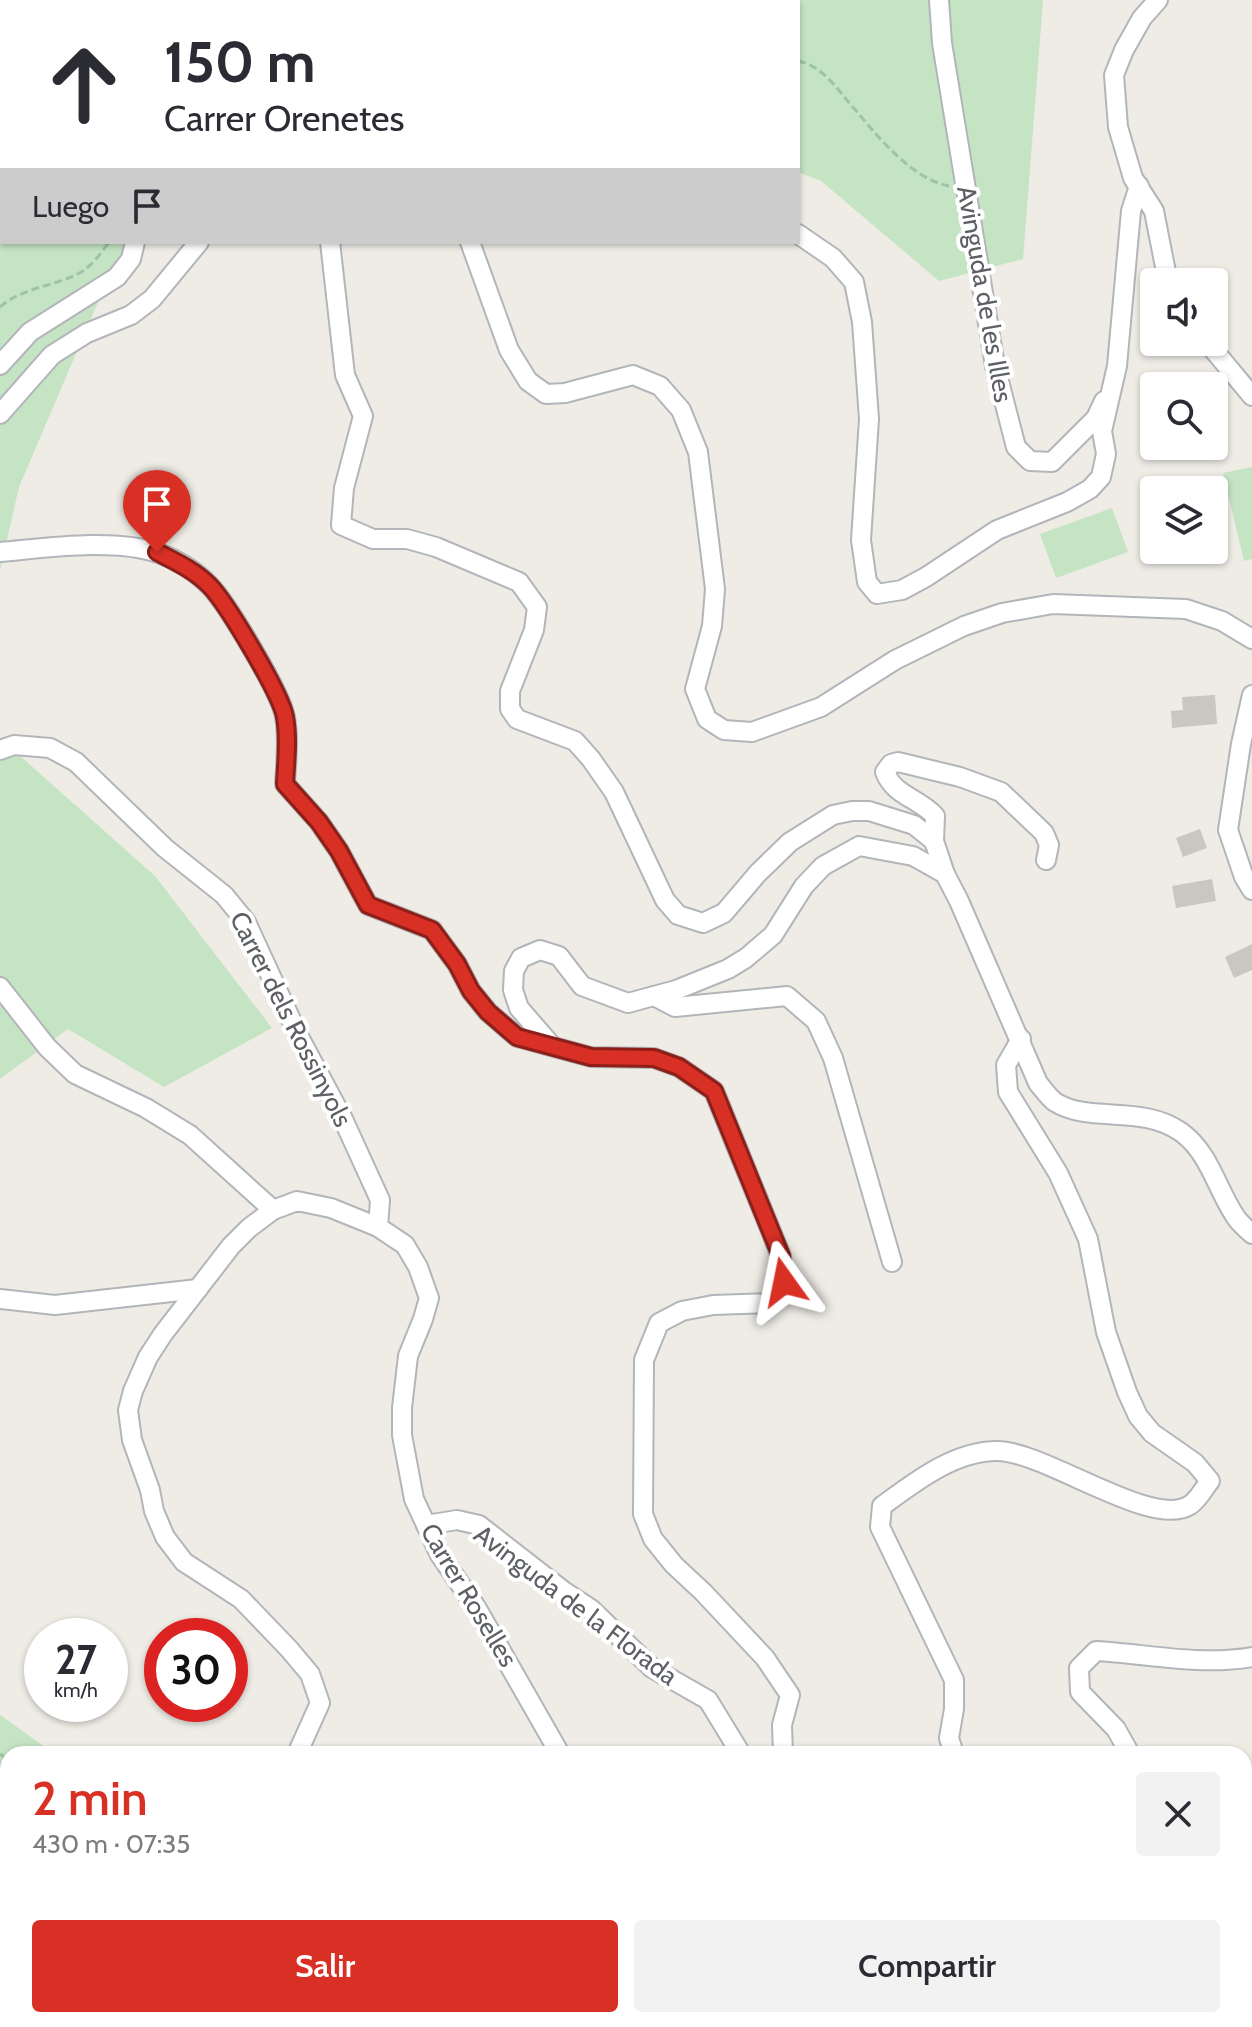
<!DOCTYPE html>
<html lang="es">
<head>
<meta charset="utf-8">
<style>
  body { margin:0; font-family:Cabin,sans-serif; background:#f2f2f3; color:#2b2b33; height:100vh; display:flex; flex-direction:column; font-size:30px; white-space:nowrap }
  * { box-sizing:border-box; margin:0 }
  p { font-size:26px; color:#7c7c81 }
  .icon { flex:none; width:44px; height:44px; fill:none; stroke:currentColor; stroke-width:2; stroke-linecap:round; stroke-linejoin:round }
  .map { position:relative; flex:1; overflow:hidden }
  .side { position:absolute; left:0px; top:1746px; width:1252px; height:282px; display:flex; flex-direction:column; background:#fff; border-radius:24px 24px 0 0; box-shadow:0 2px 6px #0004 }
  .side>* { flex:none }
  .hud { position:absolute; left:0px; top:0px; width:800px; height:244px; box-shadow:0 2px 6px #0004; background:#fff; color:#2b2b33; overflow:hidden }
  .controls { position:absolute; left:1140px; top:268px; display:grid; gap:16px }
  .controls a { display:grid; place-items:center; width:88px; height:88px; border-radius:8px; background:#fff; box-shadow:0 2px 6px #0004; font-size:40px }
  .speed { position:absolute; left:24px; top:1618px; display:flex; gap:16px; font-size:40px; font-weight:700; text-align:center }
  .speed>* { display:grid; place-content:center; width:104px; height:104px; border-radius:50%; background:#fff; box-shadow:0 2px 6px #0004; line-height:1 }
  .speed small { font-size:20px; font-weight:400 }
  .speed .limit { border:12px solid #d22; background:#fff; color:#111 }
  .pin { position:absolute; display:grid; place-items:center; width:68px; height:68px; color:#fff; margin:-82px -34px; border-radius:50% 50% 50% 0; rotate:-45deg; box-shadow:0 0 8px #0007 }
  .pin .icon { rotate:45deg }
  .me { position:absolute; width:88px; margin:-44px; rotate:348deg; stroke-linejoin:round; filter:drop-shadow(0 0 6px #0008) }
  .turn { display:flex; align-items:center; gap:28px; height:168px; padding:0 32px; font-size:36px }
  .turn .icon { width:104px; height:104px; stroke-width:2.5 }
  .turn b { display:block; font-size:56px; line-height:68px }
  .then { display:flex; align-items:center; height:76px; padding:0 32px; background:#0003; gap:16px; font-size:30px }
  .round { display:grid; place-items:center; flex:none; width:84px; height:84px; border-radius:8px; background:#f2f2f3 }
  .headline { display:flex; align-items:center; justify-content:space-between; height:136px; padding:0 32px }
  h1 { font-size:48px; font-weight:600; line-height:60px; color:#d93025 }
  .cta { display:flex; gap:16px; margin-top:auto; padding:16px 32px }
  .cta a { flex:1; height:92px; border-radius:8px; background:#d93025; color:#fff; font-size:32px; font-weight:600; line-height:92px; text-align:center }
  .cta a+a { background:#f2f2f3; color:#2b2b33 }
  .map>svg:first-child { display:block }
</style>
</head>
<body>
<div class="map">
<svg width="1252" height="2027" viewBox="0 0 1252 2027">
  <rect width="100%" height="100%" fill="#eeece5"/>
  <!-- green -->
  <g fill="#c4e4c3">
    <path d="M0 0 276 2H2V242H135L116 260 19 487 0 570Z"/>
    <path d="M688 0H1043L1023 259 939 281 821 181 798 172V2Z"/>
    <path d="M1252 467V559L1244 561 1223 473Z"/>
    <path d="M1112 508 1128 552 1056 578 1040 534Z"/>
    <path d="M0 738 155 876 272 1028 164 1087 68 1029 0 1079Z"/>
    <path d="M0 1715 55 1754H8V2020C233 2020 459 2015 684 2027H0Z"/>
  </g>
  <!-- building -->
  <g fill="#cac7c2">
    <path d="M1215 695 1217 724 1172 728 1171 711 1183 710 1182 697Z"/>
    <path d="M1200 829 1207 848 1183 857 1176 838Z"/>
    <path d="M1212 879 1216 901 1176 908 1172 886Z"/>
    <path d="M1252 944V970L1234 978 1225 957Z"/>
  </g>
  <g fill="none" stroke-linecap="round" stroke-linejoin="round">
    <defs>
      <g id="minor">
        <path d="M80 0 81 2"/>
        <path d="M507 0V2"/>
        <path d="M939 0 942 43 995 366 1016 447 1030 461 1052 462 1096 418 1104 401"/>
        <path d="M1158 0 1142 18 1124 50 1114 75 1118 127 1133 178 1154 211 1168 282"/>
        <path d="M101 2 103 0"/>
        <path d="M248 2 249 0"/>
        <path d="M653 2V0"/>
        <path d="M798 234 833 258 854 282 862 322 869 419 861 540 867 582 877 594 902 590 926 577 997 530 1067 502 1090 489 1101 477 1106 454 1102 431 1117 366 1131 211 1139 186"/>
        <path d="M330 242 345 375 363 416 344 488 341 525 373 539H407L436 547 519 582 537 607 534 630 510 691V709L517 719 575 741 591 759 614 792 665 900 678 915 703 923 724 913 758 873 790 842 833 815 852 811H869L914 825 934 841 945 874"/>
        <path d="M470 242 509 350 528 381 546 394 565 393 633 375 660 386 681 410 698 452 715 589 712 626 695 689 707 719 724 730 752 732 821 707 895 660 964 626 1002 613 1053 604 1186 609 1222 621 1252 639"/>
        <path d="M1207 342 1252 396"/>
        <path d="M0 365 30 332 117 277 131 259 135 242"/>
        <path d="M0 414 52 355 87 333 131 315 152 299 199 242"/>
        <path d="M0 552C46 548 114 538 158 553 177 559 196 572 209 585 227 603 281 693 285 717 289 739 286 762 285 784L319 822 339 851 368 905 432 930 457 964 471 991 488 1012 517 1037 591 1057 654 1058 679 1067 714 1091 781 1256 784 1282 769 1303 713 1305 682 1311 659 1323 644 1360 643 1514 653 1539 674 1565 703 1592 765 1658 790 1695 782 1725 783 1754"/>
        <path d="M1252 695 1241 744 1228 830 1244 877 1252 890"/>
        <path d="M0 750 14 745 50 748 76 762 165 848 224 895 246 922 298 1035 343 1119 380 1200 378 1227"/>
        <path d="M934 841 935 816C919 798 894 796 885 772L891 764 898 762 960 777 1001 792 1044 833 1049 845 1046 860"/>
        <path d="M0 987 47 1047 75 1074 146 1108 190 1135 273 1210"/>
        <path d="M654 996 675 1007 787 996 816 1021 833 1058 892 1262"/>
        <path d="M552 1046 519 1008 513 990 514 971 521 958 540 950 559 956 582 986 628 1003 676 990 728 969 746 958 773 935 804 886 823 866 859 846 913 856 945 874 959 901 1038 1083C1043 1089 1049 1098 1055 1102 1090 1124 1141 1104 1181 1132 1209 1152 1217 1189 1235 1216 1239 1223 1246 1228 1252 1234"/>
        <path d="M0 1299 55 1305 198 1289"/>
        <path d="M426 1525 457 1520 479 1525 565 1592 591 1609 652 1668 708 1700 741 1754"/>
        <path d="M297 1754 320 1703 310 1674 289 1649 241 1599 184 1562 165 1537 154 1511 150 1490 132 1440 128 1410 133 1391 148 1357 163 1334 231 1246 249 1228 273 1210 297 1201 331 1208 378 1227 405 1245 418 1267 429 1298 423 1319 408 1356 402 1408V1435L414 1499 440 1555 476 1607 560 1754"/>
        <path d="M954 1754 949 1738 954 1709V1680L880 1527 882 1506C915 1482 954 1451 997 1451 1045 1451 1152 1530 1190 1505 1198 1500 1204 1488 1210 1481L1195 1463 1152 1433 1138 1416 1127 1392 1106 1332 1088 1239 1058 1173 1008 1092 1006 1065 1021 1039"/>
        <path d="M1130 1754 1116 1729 1080 1692 1079 1668 1096 1651C1148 1654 1200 1666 1252 1657"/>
        <path d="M1244 1863 1252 1877"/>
        <path d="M375 2027V2020"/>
      </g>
    </defs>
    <!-- minor casing -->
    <use href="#minor" stroke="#b2b5b9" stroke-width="22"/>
    <!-- path -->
    <g stroke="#9dc4a7" stroke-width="3" stroke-dasharray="8 4" stroke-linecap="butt">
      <path d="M753 2V0"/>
      <path d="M798 61C819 65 833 83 846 99 873 130 908 178 949 186"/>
      <path d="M0 123 2 121"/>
      <path d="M0 307C24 286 56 287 83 271 93 264 102 252 109 242"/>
      <path d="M0 1754 8 1760"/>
      <path d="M1086 2020 1087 2027"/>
      <path d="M225 2027 226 2020"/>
      <path d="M445 2027 447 2020"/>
      <path d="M830 2027 835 2020"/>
    </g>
    <!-- minor -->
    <use href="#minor" stroke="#fff" stroke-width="18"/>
  </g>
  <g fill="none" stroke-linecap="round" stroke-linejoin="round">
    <defs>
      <path id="route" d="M157 552C176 562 194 570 209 585 226 602 281 694 285 717 289 739 286 762 285 784L319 822 339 851 368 905 432 930 457 964 471 991 488 1012 517 1037 591 1057 654 1058 679 1067 714 1091 781 1256 784 1282"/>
    </defs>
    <!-- route casing -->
    <use href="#route" stroke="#8d1f18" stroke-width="20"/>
    <!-- route -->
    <use href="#route" stroke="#d93025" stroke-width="14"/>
  </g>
  <g text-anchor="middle" stroke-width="8" stroke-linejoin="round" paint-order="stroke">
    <!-- street labels -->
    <g font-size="26" fill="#5d6064" stroke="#fff">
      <text transform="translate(985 294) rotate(80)" y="9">Avinguda de les Illes</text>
      <text transform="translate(291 1019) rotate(63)" y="9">Carrer dels Rossinyols</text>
      <text transform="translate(469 1595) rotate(59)" y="9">Carrer Roselles</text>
      <text transform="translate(576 1605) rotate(37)" y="9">Avinguda de la Florada</text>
    </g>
  </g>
</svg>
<div class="controls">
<a><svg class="icon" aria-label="sound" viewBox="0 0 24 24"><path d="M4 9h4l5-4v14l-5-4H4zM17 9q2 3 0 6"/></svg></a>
<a><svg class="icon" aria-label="search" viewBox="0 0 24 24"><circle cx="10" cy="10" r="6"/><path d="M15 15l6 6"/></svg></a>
<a><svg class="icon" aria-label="layers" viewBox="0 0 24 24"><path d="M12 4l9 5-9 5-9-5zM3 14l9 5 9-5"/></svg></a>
</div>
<div class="speed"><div>27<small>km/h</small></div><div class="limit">30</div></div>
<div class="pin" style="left:157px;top:552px;background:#d93025"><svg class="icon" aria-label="arrive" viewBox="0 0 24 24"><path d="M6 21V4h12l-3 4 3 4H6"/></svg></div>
<svg class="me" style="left:784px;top:1282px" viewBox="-20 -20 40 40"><path d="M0-17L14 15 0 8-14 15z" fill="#d93025" stroke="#fff" stroke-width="4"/></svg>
<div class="hud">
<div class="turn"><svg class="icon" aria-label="ahead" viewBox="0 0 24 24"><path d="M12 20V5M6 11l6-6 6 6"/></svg><div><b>150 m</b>Carrer Orenetes</div></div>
<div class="then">Luego<svg class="icon" aria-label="arrive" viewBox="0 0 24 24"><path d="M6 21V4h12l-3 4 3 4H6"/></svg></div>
</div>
<section class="side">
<div class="headline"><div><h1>2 min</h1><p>430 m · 07:35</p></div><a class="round"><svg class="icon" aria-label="close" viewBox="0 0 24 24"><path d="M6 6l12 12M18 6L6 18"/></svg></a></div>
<div class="cta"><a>Salir</a><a>Compartir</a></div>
</section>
</div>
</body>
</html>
